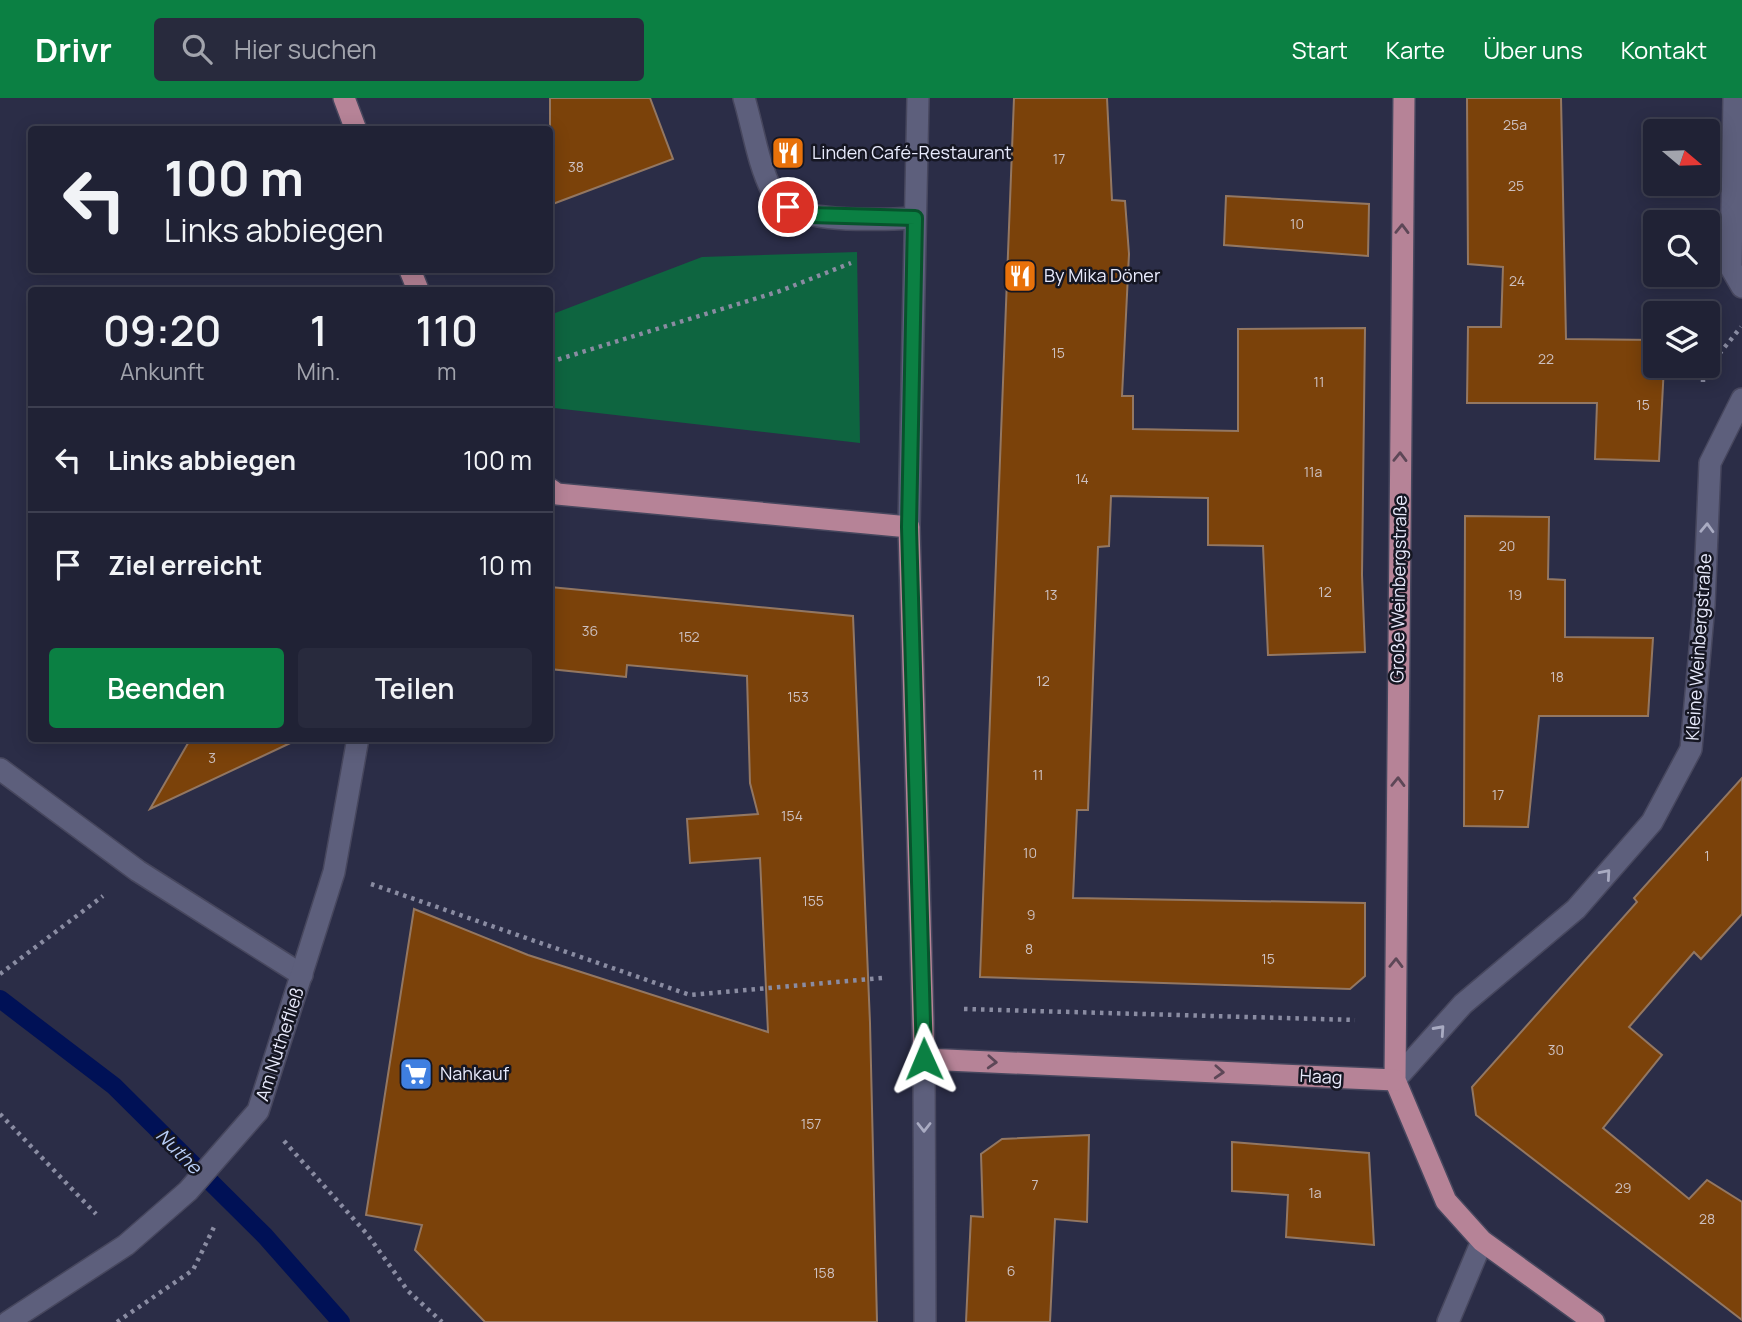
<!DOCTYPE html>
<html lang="de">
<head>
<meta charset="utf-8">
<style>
  body { margin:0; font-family:Manrope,sans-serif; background:#282a3d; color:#f1f3f6; height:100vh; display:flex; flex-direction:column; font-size:26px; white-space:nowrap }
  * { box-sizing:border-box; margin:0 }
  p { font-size:23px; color:#a2a4ad }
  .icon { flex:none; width:38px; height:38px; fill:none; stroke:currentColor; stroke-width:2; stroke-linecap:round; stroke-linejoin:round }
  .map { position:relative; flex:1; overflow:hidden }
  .panel { position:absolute; left:28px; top:189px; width:525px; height:455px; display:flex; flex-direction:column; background:#202235; border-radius:7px; box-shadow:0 4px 18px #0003,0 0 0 2px #3d3f50 }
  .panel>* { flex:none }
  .banner { position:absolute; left:28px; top:28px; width:525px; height:147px; border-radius:7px; box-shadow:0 4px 18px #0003,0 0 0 2px #3d3f50; background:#202235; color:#f1f3f6; overflow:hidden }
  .needle { width:46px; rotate:109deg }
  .fabs { position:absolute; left:1643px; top:21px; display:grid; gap:14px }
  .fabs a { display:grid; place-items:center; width:77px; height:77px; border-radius:7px; background:#202235; box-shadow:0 4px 18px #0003,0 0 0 2px #3d3f50; font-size:35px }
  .pin { position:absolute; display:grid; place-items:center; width:60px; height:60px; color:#fff; margin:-30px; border:4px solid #fff; border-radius:50%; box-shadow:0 2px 7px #0007 }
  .me { position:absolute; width:77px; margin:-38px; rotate:359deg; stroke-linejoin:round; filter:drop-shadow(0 0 5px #0008) }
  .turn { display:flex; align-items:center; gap:24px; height:147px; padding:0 21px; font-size:32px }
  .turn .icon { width:91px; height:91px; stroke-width:2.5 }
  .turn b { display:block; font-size:49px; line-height:60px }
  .eta { display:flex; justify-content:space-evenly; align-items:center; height:119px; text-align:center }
  .eta b { font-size:42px; font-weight:600; line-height:49px }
  .action { display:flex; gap:14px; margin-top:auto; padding:14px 21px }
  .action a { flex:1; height:80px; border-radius:7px; background:#0b8043; color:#fff; font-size:28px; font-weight:600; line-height:80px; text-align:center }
  .action a+a { background:#282a3d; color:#f1f3f6 }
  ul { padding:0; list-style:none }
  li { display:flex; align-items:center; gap:21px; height:105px; padding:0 21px; border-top:2px solid #3d3f50 }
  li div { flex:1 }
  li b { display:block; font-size:26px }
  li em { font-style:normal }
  header { display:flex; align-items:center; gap:42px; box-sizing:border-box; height:98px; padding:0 35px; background:#0b8043; color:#fff }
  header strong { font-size:33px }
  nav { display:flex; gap:38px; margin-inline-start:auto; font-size:24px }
  .search { width:490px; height:63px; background:#282a3d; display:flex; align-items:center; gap:18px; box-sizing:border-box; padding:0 24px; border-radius:7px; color:#a2a4ad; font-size:26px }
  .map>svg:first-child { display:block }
</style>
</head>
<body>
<header>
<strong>Drivr</strong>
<div class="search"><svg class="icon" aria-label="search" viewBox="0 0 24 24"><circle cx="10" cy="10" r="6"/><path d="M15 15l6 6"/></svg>Hier suchen</div>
<nav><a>Start</a><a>Karte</a><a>Über uns</a><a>Kontakt</a></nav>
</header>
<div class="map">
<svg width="1742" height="1224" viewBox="0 0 1742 1224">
  <rect width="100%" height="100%" fill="#2b2d47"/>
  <!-- green -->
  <path fill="#0e6540" d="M857 154 860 345 554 310 550 304V217L702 159Z"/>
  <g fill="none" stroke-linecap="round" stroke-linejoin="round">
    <!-- stream -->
    <path stroke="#001156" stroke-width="18" d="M0 901 114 988 265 1138 341 1224"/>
  </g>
  <!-- building -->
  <g fill="#7b420a" stroke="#937762" stroke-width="2">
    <path d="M550 0H650L673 61 550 107Z"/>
    <path d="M1014 0H1107L1112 102 1125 103 1129 156 1122 298H1133V331L1238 333V231L1365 230 1362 477 1365 554 1268 557 1263 448 1208 447V400L1111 398 1109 448 1098 449 1088 712H1077L1073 800 1365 805V878L1350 891 980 879Z"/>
    <path d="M1467 0H1561L1566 241 1656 242V268H1664L1659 363 1595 361 1597 305H1467L1468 229H1501L1503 169 1468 166Z"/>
    <path d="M1226 98 1369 106 1368 158 1224 147Z"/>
    <path d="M1465 418 1549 419 1548 481 1565 482V539L1653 540 1648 618H1539L1528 729 1464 728Z"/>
    <path d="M550 489 853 518 870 925 877 1224H485L415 1152 422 1127 366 1117 414 811 528 857 768 934 760 760 690 765 687 721 758 716 750 685 747 578 627 567 626 579 550 571Z"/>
    <path d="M191 640H301L150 711Z"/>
    <path d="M1742 680V816L1701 861 1694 854 1629 929 1662 957 1603 1030 1689 1101 1707 1082 1742 1104V1222L1476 1017 1472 989 1637 804 1634 800Z"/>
    <path d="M1089 1037 1087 1124 1055 1121 1050 1224H966L971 1118 983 1119 981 1056 1002 1041Z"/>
    <path d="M1232 1044 1369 1055 1374 1147 1286 1139 1288 1097 1232 1093Z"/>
  </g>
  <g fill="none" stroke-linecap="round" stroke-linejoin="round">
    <defs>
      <g id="minor">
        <path d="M744 0C753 30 758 66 772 93 789 129 882 121 915 120"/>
        <path d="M1734 0 1731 170 1742 189"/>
        <path d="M909 429 918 0"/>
        <path d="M0 671 138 773 302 877"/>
        <path d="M924 961 925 1224"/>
        <path d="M1395 982 1463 906 1576 811 1652 724 1691 651 1704 507 1710 365 1742 301"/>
        <path d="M8 1224 126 1147 188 1093 258 1013 334 774 358 640"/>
        <path d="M1448 1224 1482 1143"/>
      </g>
      <g id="major">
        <path d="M344 0 356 32"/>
        <path d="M1404 0 1395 982 1446 1103 1482 1143 1594 1224"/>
        <path d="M410 172 418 192"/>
        <path d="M550 391 557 396 909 429 924 961 1395 982"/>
      </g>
    </defs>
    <!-- minor casing -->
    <use href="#minor" stroke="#47475e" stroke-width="24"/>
    <!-- major casing -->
    <use href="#major" stroke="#47475e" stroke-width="24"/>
    <!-- path -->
    <g stroke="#8a8ca2" stroke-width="4.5" stroke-dasharray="3.5 5" stroke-linecap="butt">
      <path d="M550 264 780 193 851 165"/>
      <path d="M1703 284V276L1741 229"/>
      <path d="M371 786 690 897 882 880"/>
      <path d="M0 876 103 798"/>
      <path d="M964 911 1355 922"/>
      <path d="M0 1016 96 1116"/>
      <path d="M284 1043 367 1136 408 1193 442 1224"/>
      <path d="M117 1224 193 1172 215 1127"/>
    </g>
    <!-- minor -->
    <use href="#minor" stroke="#5d5f7c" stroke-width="21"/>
    <!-- major -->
    <use href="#major" stroke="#b68397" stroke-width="21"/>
  </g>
  <!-- one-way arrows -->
  <defs><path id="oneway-chevron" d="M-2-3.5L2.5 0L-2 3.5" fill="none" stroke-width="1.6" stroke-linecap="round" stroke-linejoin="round" transform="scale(1.75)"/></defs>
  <g stroke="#5d4757">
    <use href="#oneway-chevron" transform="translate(1402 131) rotate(-89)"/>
    <use href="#oneway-chevron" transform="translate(1400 359) rotate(-89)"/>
    <use href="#oneway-chevron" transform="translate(1398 684) rotate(-89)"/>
    <use href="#oneway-chevron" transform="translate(1396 865) rotate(-89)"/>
    <use href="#oneway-chevron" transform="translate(992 964) rotate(3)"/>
    <use href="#oneway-chevron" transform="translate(1219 974) rotate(3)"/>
  </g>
  <g stroke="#a9abc2">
    <use href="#oneway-chevron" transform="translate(1707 430) rotate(-88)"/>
    <use href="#oneway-chevron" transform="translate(1606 776) rotate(-49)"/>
    <use href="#oneway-chevron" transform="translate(1440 932) rotate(-48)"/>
    <use href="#oneway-chevron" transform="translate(924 1029) rotate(90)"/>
  </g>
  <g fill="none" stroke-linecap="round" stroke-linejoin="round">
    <defs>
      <path id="route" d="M788 109 810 117 915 120 909 429 924 961"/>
    </defs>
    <!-- route casing -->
    <use href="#route" stroke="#07532c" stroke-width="18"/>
    <!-- route -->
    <use href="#route" stroke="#0b8043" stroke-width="12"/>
  </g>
  <!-- icons -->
  <defs>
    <symbol id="restaurant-square" viewBox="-11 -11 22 22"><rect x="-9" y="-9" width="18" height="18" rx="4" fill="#e8710a" stroke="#151622"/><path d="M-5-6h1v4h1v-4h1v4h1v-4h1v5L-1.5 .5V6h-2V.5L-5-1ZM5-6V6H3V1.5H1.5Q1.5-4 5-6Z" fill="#fff"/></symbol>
    <symbol id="supermarket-square" viewBox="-11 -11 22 22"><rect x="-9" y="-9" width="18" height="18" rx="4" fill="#3f7fe0" stroke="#151622"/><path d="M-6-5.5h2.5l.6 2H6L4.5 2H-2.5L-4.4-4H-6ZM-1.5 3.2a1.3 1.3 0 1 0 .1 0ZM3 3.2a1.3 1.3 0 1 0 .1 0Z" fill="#fff"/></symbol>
  </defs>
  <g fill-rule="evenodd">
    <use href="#restaurant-square" x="769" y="36" width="38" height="38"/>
    <use href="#restaurant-square" x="1001" y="159" width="38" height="38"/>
    <use href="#supermarket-square" x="397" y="957" width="38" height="38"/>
  </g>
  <g text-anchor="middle" stroke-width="5" stroke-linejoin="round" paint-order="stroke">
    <!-- number labels -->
    <g font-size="14" fill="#cdc0c0">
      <text x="1515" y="32">25a</text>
      <text x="1059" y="66">17</text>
      <text x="576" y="74">38</text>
      <text x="1516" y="93">25</text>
      <text x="1297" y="131">10</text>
      <text x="1517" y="188">24</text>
      <text x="1058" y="260">15</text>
      <text x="1546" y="266">22</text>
      <text x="1319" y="289">11</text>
      <text x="1643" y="312">15</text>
      <text x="1313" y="379">11a</text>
      <text x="1082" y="386">14</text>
      <text x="1507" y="453">20</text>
      <text x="1325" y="499">12</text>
      <text x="1051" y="502">13</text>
      <text x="1515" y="502">19</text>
      <text x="590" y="538">36</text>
      <text x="689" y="544">152</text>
      <text x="1557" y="584">18</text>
      <text x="1043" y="588">12</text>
      <text x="798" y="604">153</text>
      <text x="212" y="665">3</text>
      <text x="1038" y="682">11</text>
      <text x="1498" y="702">17</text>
      <text x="792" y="723">154</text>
      <text x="1030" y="760">10</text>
      <text x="1707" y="763">1</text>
      <text x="813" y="808">155</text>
      <text x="1031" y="822">9</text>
      <text x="1029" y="856">8</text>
      <text x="1268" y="866">15</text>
      <text x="1556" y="957">30</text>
      <text x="811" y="1031">157</text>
      <text x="1035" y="1092">7</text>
      <text x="1623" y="1095">29</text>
      <text x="1315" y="1100">1a</text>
      <text x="1707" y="1126">28</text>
      <text x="1011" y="1178">6</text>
      <text x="824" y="1180">158</text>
    </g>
    <!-- poi labels -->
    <g font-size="18" fill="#e8eafc" stroke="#151622" text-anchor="start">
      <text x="812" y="61">Linden Café-Restaurant</text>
      <text x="1044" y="184">By Mika Döner</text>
      <text x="440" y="982">Nahkauf</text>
    </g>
    <!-- street labels -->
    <g font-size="18" fill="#e8eafc" stroke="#151622">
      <text transform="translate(1399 491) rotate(-89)" y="6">Große Weinbergstraße</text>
      <text transform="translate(1699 549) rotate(-86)" y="6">Kleine Weinbergstraße</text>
      <text transform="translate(280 946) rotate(-72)" y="6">Am Nuthefließ</text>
      <text transform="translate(1321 979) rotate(3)" y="6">Haag</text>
    </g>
    <!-- water labels -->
    <g font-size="19" font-style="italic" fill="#b8cef7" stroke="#151622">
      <text transform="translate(179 1053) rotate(45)" y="7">Nuthe</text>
    </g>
  </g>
</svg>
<div class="fabs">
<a><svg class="needle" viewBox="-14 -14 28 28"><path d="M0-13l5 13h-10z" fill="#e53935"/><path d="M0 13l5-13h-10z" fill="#a2a4ad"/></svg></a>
<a><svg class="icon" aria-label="search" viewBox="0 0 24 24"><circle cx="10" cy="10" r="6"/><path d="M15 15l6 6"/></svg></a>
<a><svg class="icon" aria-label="layers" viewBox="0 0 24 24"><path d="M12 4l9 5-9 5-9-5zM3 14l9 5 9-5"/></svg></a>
</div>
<div class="pin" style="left:788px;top:109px;background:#d93025"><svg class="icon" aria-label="arrive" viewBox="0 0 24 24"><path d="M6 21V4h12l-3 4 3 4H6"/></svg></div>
<svg class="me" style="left:924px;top:961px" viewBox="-20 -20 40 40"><path d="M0-17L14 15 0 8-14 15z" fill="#0b8043" stroke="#fff" stroke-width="4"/></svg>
<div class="banner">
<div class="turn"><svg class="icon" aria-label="left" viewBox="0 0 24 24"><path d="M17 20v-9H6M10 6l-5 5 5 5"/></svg><div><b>100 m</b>Links abbiegen</div></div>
</div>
<section class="panel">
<div class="eta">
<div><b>09:20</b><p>Ankunft</p></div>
<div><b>1</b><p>Min.</p></div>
<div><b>110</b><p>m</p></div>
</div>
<ul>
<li><svg class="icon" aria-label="left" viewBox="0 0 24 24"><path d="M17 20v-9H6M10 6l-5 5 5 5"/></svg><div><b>Links abbiegen</b></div><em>100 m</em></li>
<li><svg class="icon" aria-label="arrive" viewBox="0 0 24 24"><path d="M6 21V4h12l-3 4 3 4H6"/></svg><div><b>Ziel erreicht</b></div><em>10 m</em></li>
</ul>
<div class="action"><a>Beenden</a><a>Teilen</a></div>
</section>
</div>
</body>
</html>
